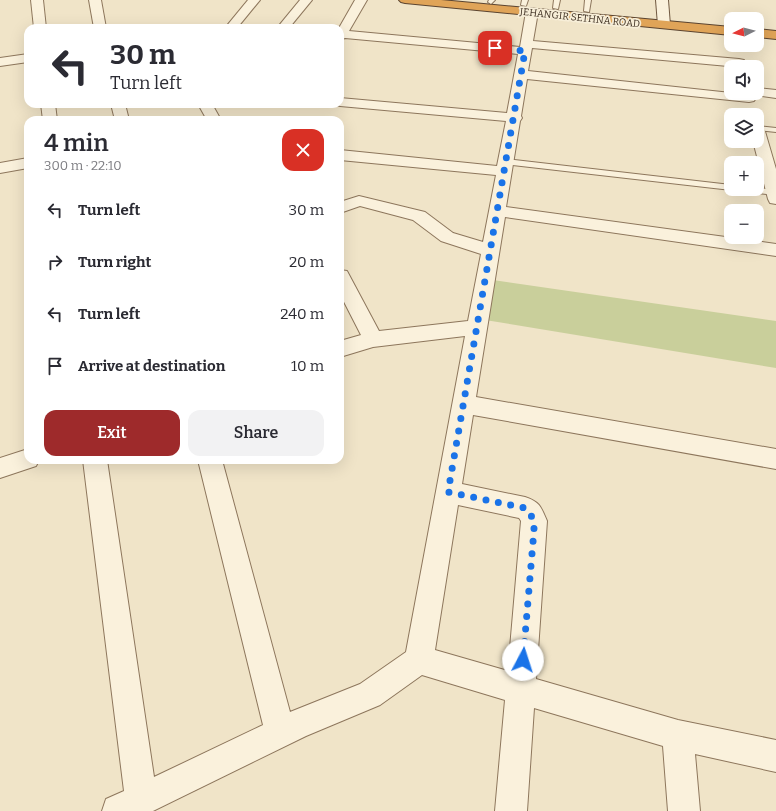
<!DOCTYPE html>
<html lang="en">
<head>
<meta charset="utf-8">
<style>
  body { margin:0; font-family:Bitter,serif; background:#f2f2f3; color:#2b2b33; height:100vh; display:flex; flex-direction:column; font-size:15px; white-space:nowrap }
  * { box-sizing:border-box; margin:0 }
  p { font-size:13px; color:#7c7c81 }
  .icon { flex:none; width:22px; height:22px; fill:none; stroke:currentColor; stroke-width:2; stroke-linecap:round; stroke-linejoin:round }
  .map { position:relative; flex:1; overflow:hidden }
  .drawer { position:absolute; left:24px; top:116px; width:320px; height:348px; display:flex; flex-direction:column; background:#fff; border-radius:12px; box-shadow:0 4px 16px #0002 }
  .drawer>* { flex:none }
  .hud { position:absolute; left:24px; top:24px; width:320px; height:84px; border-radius:12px; box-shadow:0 4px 16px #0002; background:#fff; color:#2b2b33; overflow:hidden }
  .needle { width:26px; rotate:264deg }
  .buttons { position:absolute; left:724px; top:12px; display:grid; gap:8px }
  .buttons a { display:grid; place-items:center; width:40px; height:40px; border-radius:8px; background:#fff; box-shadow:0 4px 16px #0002; font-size:20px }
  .pin { position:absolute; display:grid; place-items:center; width:34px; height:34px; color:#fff; margin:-17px; border-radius:8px; box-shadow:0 2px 6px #0006 }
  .me { position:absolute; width:44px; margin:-22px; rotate:5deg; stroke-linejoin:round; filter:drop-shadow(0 0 3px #0008) }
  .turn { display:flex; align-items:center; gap:14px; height:84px; padding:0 20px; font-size:18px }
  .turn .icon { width:52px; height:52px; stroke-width:2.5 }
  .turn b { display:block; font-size:28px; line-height:34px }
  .round { display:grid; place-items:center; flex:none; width:42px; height:42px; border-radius:12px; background:#f2f2f3 }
  .head { display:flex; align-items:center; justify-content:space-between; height:68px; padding:0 20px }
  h1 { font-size:24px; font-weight:600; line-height:30px }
  .cta { display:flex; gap:8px; margin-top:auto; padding:8px 20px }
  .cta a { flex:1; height:46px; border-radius:12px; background:#9e2a2b; color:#fff; font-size:16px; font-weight:600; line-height:46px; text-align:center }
  .cta a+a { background:#f2f2f3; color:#2b2b33 }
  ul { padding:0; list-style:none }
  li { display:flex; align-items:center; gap:12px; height:52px; padding:0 20px }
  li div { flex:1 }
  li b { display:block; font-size:15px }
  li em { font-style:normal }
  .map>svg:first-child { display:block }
</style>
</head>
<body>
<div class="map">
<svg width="776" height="811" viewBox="0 0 776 811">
  <rect width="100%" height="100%" fill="#f0e4c8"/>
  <!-- green -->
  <path fill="#c9cf9b" d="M486 279 776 321V368L479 319Z"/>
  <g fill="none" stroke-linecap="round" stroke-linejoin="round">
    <defs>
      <g id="lane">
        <path d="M489 0H495L491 4 488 2Z"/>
        <path d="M522 0H528L526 6 521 5Z"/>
        <path d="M554 0H560L558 9 553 8Z"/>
        <path d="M585 0H591L589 12 584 11Z"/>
        <path d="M757 126 776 128V132L757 130Z"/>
        <path d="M506 159 731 185V189L757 188 774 190 776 191V195L503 164 502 162 503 160Z"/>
      </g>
      <g id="street">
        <path d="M31 0H43L46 28H34Z"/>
        <path d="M89 0H101L106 28H94Z"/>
        <path d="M248 0H260L237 28H225Z"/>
        <path d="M300 0H312L289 28H277Z"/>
        <path d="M355 0H367L349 31 520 47 526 12 528 10H536L538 12 533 41 739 59 744 60 745 63 744 66 739 67 532 48 528 71 731 93 752 95 751 93H757V88L776 90V98L754 95 756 98 754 101 749 102 527 79 521 116 522 118 520 121 506 207 776 244V256L505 217 476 397 776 449V469L473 415 462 484 525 497C540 502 541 507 547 521L536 679 678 720 776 740V772L695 754 700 811H668L663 746 534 708 527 811H495L505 700 422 675 380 705 306 736 153 811H102L106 799 124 791 83 460H107L154 777 263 725 198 460H222L290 712 360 684 406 652 465 336 373 347 340 357V341L361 335 340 294V270L347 271 379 331 468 321 481 254 441 241 413 220 360 206 340 213V202L359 196 425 212 453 233 483 242 496 175 340 160V150L497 166 506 121 340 106 334 104H340V98L507 113 518 54 345 38 340 40V28H339ZM458 505 519 518 521 521 508 671 435 650Z"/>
        <path d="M28 54V62L0 66V58Z"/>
        <path d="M41 104H55L57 120H43Z"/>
        <path d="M111 104H125L129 120H115Z"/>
        <path d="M198 104H212L221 120H207Z"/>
        <path d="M757 124 762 125 764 128 776 169V204L770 203 768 199 753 141H757Z"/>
        <path d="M28 158V168L0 173V163Z"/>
        <path d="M28 449V460H39L36 466 0 478V458Z"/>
      </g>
      <path id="secondary" d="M656 0H668L670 25 668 28H660L658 25Z"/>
      <g id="highway">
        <path d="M399 0H441L731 27V35L405 3 401 2Z"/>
        <path d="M757 29 776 31V39L757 37Z"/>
      </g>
    </defs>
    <!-- lane casing -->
    <use href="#lane" stroke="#8d765c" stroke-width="2"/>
    <!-- street casing -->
    <use href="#street" stroke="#8d765c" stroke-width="2"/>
    <!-- secondary casing -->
    <use href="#secondary" stroke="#6f573f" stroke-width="2"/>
    <!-- highway casing -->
    <use href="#highway" stroke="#5b4430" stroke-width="2"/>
    <!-- lane -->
    <use href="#lane" fill="#faf1dc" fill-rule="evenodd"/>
    <!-- street -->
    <use href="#street" fill="#faf1dc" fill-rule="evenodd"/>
    <!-- secondary -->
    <use href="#secondary" fill="#faf1dc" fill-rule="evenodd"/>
    <!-- highway -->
    <use href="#highway" fill="#e0a458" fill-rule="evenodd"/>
  </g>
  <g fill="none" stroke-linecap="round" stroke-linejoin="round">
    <!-- route -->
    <path stroke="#1a73e8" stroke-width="7" stroke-dasharray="0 12.6" d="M495 48 525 51 448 492 525 508C532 515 534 520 534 530L523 660"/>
  </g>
  <g text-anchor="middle" stroke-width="3.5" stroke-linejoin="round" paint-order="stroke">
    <!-- far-street labels -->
    <g font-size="10" fill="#3d2e20" stroke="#f7eed8">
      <text transform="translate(580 17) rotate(6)" y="4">JEHANGIR SETHNA ROAD</text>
    </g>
  </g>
</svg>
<div class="buttons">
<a><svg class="needle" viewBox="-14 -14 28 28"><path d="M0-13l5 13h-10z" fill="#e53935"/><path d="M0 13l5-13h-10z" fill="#7c7c81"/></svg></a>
<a><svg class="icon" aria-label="sound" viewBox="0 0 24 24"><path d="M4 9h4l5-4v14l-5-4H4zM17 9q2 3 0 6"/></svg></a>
<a><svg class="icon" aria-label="layers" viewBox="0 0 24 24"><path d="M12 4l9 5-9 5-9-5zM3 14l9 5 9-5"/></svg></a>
<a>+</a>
<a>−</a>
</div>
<div class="pin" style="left:495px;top:48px;background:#d93025"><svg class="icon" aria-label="arrive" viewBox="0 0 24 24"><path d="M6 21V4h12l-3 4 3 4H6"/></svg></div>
<svg class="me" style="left:523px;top:660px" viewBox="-20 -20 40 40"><circle r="19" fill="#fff"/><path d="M0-13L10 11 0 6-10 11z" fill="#1a73e8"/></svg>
<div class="hud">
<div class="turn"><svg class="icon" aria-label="left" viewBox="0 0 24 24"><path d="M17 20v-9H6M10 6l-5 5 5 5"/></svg><div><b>30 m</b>Turn left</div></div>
</div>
<section class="drawer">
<div class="head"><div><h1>4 min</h1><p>300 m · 22:10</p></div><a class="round" style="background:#d93025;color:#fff"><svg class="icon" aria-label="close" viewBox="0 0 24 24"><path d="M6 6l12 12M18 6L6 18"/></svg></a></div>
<ul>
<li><svg class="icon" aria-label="left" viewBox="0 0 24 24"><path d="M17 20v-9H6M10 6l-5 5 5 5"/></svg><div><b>Turn left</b></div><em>30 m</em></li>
<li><svg class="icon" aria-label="right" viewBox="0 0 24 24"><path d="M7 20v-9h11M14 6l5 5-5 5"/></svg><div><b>Turn right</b></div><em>20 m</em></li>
<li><svg class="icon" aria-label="left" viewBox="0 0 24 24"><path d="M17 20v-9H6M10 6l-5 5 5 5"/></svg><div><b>Turn left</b></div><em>240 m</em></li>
<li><svg class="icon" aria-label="arrive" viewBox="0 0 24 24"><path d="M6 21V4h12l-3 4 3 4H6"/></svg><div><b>Arrive at destination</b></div><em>10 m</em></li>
</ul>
<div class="cta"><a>Exit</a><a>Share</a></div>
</section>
</div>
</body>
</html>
